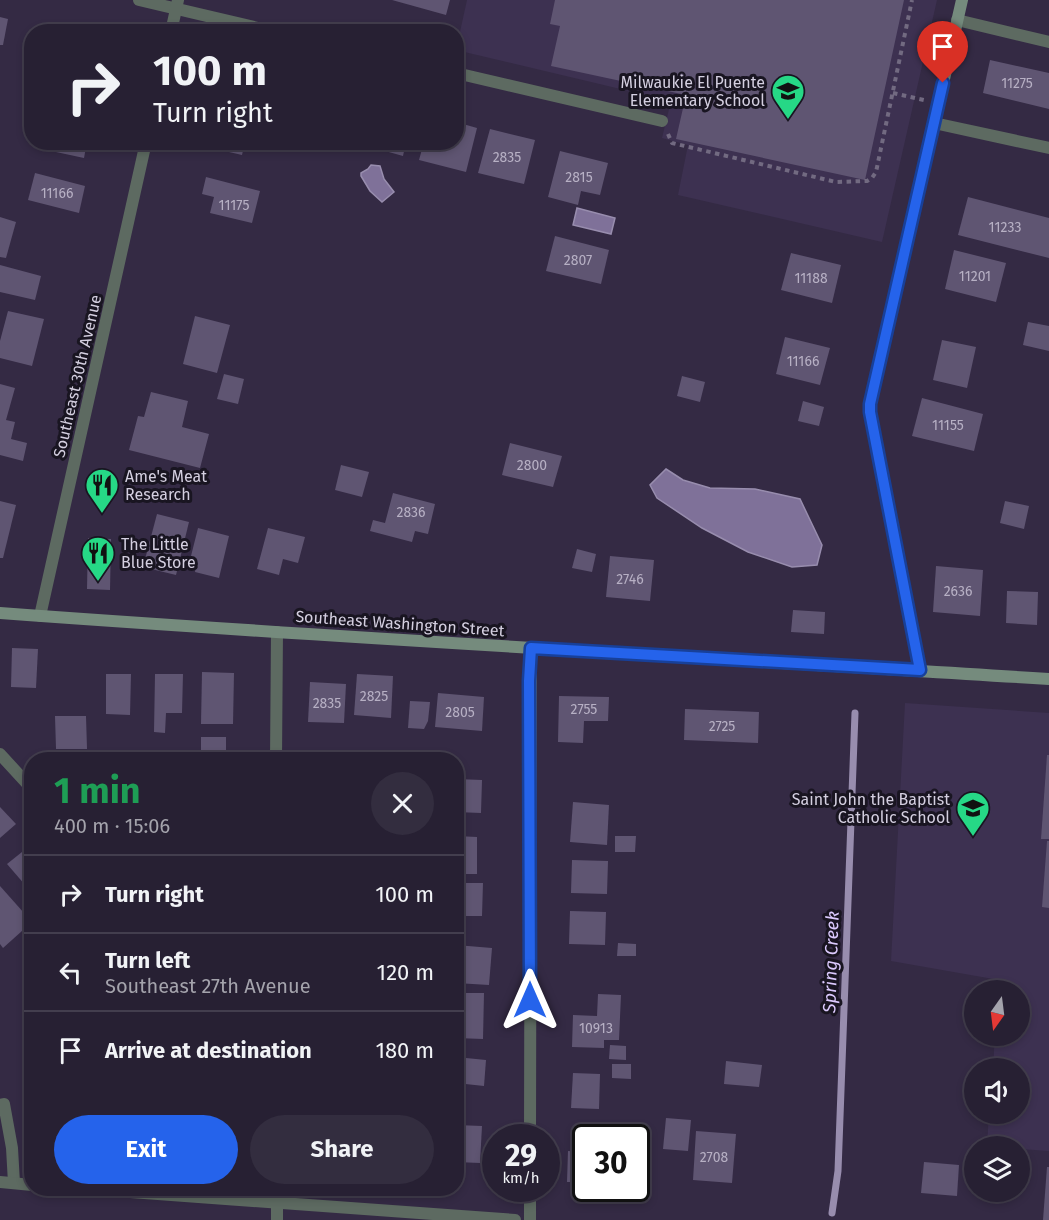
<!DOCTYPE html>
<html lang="en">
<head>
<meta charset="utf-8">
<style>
  body { margin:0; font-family:"Fira Sans",sans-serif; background:#332d3f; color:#f1f3f6; height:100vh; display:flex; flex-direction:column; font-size:22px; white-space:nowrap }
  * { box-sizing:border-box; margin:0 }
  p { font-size:20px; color:#a4a3ac }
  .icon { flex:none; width:33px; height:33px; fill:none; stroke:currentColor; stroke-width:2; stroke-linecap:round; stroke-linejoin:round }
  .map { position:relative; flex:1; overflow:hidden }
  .details { position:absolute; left:24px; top:752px; width:440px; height:444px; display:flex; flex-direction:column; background:#272033; border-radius:24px; box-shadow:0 3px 9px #0003,0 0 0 2px #433e4e }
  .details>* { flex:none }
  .top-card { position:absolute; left:24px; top:24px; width:440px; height:126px; border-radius:24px; box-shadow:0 3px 9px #0003,0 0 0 2px #433e4e; background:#272033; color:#f1f3f6; overflow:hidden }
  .needle { width:39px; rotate:194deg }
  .buttons { position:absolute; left:964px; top:980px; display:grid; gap:12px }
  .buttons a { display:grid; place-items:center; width:66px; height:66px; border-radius:50%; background:#272033; box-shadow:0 3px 9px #0003,0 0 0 2px #433e4e; font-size:30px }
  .speed { position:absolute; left:482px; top:1124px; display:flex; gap:12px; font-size:30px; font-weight:700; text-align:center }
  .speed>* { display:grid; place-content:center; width:78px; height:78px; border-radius:50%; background:#272033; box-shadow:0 3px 9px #0003,0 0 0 2px #433e4e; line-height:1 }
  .speed small { font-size:15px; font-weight:400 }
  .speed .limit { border:3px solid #111; border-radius:9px; background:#fff; color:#111 }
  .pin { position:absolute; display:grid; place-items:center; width:51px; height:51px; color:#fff; margin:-62px -26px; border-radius:50% 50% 50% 0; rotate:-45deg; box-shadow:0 0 6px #0007 }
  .pin .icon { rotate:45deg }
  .me { position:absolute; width:66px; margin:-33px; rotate:0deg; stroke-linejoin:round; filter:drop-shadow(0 0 4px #0008) }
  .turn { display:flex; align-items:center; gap:21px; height:126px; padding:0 30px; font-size:27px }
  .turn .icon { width:78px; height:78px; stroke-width:2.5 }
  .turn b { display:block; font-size:42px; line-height:51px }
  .round { display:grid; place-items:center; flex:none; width:63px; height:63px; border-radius:32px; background:#332d3f }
  .summary { display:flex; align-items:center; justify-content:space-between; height:102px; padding:0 30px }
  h1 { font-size:36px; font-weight:700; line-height:45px; color:#1e9e55 }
  .button { display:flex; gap:12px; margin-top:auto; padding:12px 30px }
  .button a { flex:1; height:69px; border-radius:36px; background:#2563eb; color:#fff; font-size:24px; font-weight:700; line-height:69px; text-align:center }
  .button a+a { background:#332d3f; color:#f1f3f6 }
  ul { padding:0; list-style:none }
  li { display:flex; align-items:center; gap:18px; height:78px; padding:0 30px; border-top:2px solid #433e4e }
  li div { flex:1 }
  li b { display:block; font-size:22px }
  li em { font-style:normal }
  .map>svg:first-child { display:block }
</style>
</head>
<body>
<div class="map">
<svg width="1049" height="1220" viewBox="0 0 1049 1220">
  <rect width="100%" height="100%" fill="#342a44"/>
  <!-- built -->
  <g fill="#3d3151">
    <path d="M467 0H937L882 242 678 195 688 145 662 138 671 101 456 50Z"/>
    <path d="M905 703 1049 713V1151L1020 1149V1146H987L989 1113H1020V1068H993L995 1035H1020V990H998L999 980 891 961Z"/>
  </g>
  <!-- water -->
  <g fill="#7f7199" stroke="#988dae" stroke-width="1.5">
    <path d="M371 165 380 166 384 179 394 192 382 202 370 191 361 176V173L368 169Z"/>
    <path d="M577 208 615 218 611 234 573 225Z"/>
    <path d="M666 469 683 480 710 488 755 489 800 499 822 545 817 565 792 567 748 552 702 528 657 498 650 485Z"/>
  </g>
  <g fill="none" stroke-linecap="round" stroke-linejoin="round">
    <!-- stream -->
    <path stroke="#988dae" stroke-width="7" d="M832 1213 838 1171 855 713"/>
  </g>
  <!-- building -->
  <g fill="#5f5572">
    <path d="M392 0H450L446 15Z"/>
    <path d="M555 0H904L865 180 676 139 686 95 551 66 560 26 550 24Z"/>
    <path d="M0 17 8 19 3 45H0Z"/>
    <path d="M990 60 1049 73V109L983 93Z"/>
    <path d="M456 122 477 128 466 172 419 160 424 142H456Z"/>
    <path d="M490 129 535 140 524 184 478 173Z"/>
    <path d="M44 142H87L84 158 42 149Z"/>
    <path d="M217 142H245L242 155 216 149Z"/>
    <path d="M353 142H406L403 156Z"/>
    <path d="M560 151 608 163 600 195 581 191 578 205 548 197Z"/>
    <path d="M35 173 85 186 79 213 28 200Z"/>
    <path d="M206 177 260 191 252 223 210 213 214 197 202 194Z"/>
    <path d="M968 197 1049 218V258L958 235Z"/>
    <path d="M0 217 16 222 6 258 0 257Z"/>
    <path d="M555 236 609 250 601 284 546 271Z"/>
    <path d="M954 250 1006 263 996 302 945 289Z"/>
    <path d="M791 253 841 265 832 303 781 290Z"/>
    <path d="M0 265 41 276 35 300 0 292Z"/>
    <path d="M8 311 44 319 32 366 0 358V341Z"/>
    <path d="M195 316 230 325 217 373 183 364Z"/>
    <path d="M1028 322 1049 326V351L1023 345Z"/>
    <path d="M785 337 830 348 820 385 776 374Z"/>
    <path d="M942 340 976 347 967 388 933 380Z"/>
    <path d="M224 374 244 379 238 404 217 399Z"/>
    <path d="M682 376 705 382 700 402 677 396Z"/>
    <path d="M0 384 15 388 6 420 15 422 11 439 27 443 23 461 0 455Z"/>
    <path d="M151 392 188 401 182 427 209 434 200 468 129 450 138 416 144 417Z"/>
    <path d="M922 398 983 414 974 451 912 436Z"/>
    <path d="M803 401 824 407 819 426 798 421Z"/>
    <path d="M510 443 562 456 553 487 502 475Z"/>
    <path d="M341 465 369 472 362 497 335 490Z"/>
    <path d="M393 493 435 504 428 534 415 531 412 542 370 531 373 520 385 523Z"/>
    <path d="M0 501 16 505 3 558H0Z"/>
    <path d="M1005 501 1029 506 1024 529 1000 523Z"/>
    <path d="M157 514 189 522 176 575 143 567Z"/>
    <path d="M198 528 229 536 219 578 195 572 196 566 189 564Z"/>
    <path d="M268 528 305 537 298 563 283 559 279 575 257 569Z"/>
    <path d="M88 538 111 539 110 590 87 589Z"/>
    <path d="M577 549 596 554 592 572 572 568Z"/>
    <path d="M610 556 654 560 650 601 606 597Z"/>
    <path d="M936 566 983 570 980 616 933 612Z"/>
    <path d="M1007 591 1038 592 1037 625 1006 623Z"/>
    <path d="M793 610 825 612 824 634 791 632Z"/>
    <path d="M12 648 38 649 36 688 11 687Z"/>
    <path d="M202 672 234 673 233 724H201Z"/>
    <path d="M106 674H131L130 715 106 714Z"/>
    <path d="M155 674H183L182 713H166L165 733 154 732Z"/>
    <path d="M357 674 393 676 391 718 354 715Z"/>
    <path d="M310 682 346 684 344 723 308 722Z"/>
    <path d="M438 693 484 697 482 731 435 727Z"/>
    <path d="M559 696 609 697 608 721H584L583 743 558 742Z"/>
    <path d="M410 701 430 702 428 721 424 729 408 728Z"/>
    <path d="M685 709 759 712 758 743 684 740Z"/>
    <path d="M55 716H86L87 749H56Z"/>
    <path d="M201 737H226V753L201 752Z"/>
    <path d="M1047 755H1049V839H1041Z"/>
    <path d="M456 779 482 780 481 813 456 812Z"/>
    <path d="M573 802 609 805 607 845 570 842Z"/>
    <path d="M0 807 16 824 0 838Z"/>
    <path d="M456 836 477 837V874H456Z"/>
    <path d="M615 836H636L635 852H615Z"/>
    <path d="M1047 841H1049V908L1042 907Z"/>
    <path d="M32 844V893L7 864Z"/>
    <path d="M572 860 608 861 607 894 571 893Z"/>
    <path d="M456 883H483L482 916H461L460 927H456Z"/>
    <path d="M0 886 32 922 3 948 0 944Z"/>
    <path d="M570 911 606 912 605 945 569 944Z"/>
    <path d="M618 943 636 944V956H617Z"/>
    <path d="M456 945 492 948 489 985 456 983Z"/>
    <path d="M456 993H484L483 1039 456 1038Z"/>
    <path d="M598 994 621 995 619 1040H604V1048L572 1047 573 1015 597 1016Z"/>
    <path d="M610 1045 626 1046V1060L609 1059Z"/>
    <path d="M456 1057 486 1060 484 1086 456 1083Z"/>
    <path d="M726 1061 762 1065 759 1087 724 1084Z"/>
    <path d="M612 1064H631V1079L612 1078Z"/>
    <path d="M573 1073 600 1074 599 1109 571 1108Z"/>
    <path d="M666 1118 691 1120 688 1151 663 1149Z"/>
    <path d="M456 1125 482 1126 480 1163 456 1162Z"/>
    <path d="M645 1131 646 1153H636V1137H620V1132Z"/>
    <path d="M696 1131 736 1134 732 1183 693 1180Z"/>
    <path d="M568 1151 585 1152V1182H567Z"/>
    <path d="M924 1162 959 1165 957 1196 921 1193Z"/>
    <path d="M1047 1167H1049V1220H1043Z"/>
  </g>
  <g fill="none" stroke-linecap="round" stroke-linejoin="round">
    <!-- path -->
    <g stroke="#726a81" stroke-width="4" stroke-dasharray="4.5 4.5" stroke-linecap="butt">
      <path d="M893 93 924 100"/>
      <path d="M668 134 672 143 836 182 867 181 872 178 876 172 912 0"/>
    </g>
    <!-- lane -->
    <g stroke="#5d6a61" stroke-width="12">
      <path d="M957 20 1049 42"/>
      <path d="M934 123 1049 148"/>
      <path d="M0 754 32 789"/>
      <path d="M0 1105 4 1104 12 1148 14 1183"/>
    </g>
    <!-- street -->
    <g stroke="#5d6a61" stroke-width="12">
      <path d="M139 0 275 32"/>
      <path d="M171 32 178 0"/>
      <path d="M456 73 662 121"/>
      <path d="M40 616 146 142"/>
      <path d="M276 759 277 632"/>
      <path d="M530 1137 531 648"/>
      <path d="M0 1182 32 1185"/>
      <path d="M76 1188 515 1220"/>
      <path d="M277 1220V1188"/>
      <path d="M530 1220V1188"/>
    </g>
    <!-- secondary -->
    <g stroke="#758b7d" stroke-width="12">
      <path d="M0 613C349 639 699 657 1049 679"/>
      <path d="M920 670 870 412V404L962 0"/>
    </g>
  </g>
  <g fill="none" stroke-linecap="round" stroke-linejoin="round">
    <defs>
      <path id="route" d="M530 1000 529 681 531 648 920 670 870 412V404L943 83"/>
    </defs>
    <!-- route casing -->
    <use href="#route" stroke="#184099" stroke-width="15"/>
    <!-- route -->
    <use href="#route" stroke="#2563eb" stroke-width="10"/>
  </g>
  <!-- icons -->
  <defs>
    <symbol id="school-pin" viewBox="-11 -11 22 30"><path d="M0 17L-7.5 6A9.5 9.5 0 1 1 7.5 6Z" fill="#26d886" stroke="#191521"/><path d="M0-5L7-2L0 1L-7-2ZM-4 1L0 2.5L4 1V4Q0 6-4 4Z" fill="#111"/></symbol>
    <symbol id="restaurant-pin" viewBox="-11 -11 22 30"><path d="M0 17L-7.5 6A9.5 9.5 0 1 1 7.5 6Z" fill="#26d886" stroke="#191521"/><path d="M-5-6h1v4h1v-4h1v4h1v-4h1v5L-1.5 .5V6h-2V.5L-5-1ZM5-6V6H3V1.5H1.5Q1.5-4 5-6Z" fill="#111"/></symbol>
  </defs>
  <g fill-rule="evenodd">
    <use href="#school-pin" x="769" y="72" width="38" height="52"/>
    <use href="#restaurant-pin" x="83" y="466" width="38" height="52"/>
    <use href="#restaurant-pin" x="79" y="534" width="38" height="52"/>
    <use href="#school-pin" x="954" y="789" width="38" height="52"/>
  </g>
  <g text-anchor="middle" stroke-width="6" stroke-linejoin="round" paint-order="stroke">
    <!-- number labels -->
    <g font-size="14" fill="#b7b0c4">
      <text x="1017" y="88">11275</text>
      <text x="507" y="162">2835</text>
      <text x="579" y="182">2815</text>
      <text x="57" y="198">11166</text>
      <text x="234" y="210">11175</text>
      <text x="1005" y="232">11233</text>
      <text x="578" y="265">2807</text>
      <text x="975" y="281">11201</text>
      <text x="811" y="283">11188</text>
      <text x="803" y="366">11166</text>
      <text x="948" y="430">11155</text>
      <text x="532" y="470">2800</text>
      <text x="411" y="517">2836</text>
      <text x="630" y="584">2746</text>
      <text x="958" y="596">2636</text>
      <text x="374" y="701">2825</text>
      <text x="327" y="708">2835</text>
      <text x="584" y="714">2755</text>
      <text x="460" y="717">2805</text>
      <text x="722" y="731">2725</text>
      <text x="596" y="1033">10913</text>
      <text x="714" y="1162">2708</text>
    </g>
    <!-- poi labels -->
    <g font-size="16" fill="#d4cfe0" stroke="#191521" text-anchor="end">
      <text x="765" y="88">Milwaukie El Puente<tspan x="765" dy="18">Elementary School</tspan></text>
      <text x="125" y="482" text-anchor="start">Ame's Meat<tspan x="125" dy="18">Research</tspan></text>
      <text x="121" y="550" text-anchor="start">The Little<tspan x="121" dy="18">Blue Store</tspan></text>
      <text x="950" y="805">Saint John the Baptist<tspan x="950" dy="18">Catholic School</tspan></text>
    </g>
    <!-- street labels -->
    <g font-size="16" fill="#d4cfe0" stroke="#191521">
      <text transform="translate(77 376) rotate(-77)" y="6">Southeast 30th Avenue</text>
      <text transform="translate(400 623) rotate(4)" y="6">Southeast Washington Street</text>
    </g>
    <!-- water labels -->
    <g font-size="18" font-style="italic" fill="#dbc9fd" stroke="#191521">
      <text transform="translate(831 962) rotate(-88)" y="6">Spring Creek</text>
    </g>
  </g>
</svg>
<div class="buttons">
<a><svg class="needle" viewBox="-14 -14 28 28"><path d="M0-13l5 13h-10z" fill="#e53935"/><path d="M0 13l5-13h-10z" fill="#a4a3ac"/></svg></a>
<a><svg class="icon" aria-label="sound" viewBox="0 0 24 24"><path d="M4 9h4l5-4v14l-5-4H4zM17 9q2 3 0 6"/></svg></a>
<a><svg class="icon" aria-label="layers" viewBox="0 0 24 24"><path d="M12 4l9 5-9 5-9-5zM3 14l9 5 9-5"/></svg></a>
</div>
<div class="speed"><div>29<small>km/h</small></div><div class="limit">30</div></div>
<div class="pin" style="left:943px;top:83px;background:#d93025"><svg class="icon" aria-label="arrive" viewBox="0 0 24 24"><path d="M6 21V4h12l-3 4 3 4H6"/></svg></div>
<svg class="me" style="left:530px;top:1000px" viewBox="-20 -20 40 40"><path d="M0-17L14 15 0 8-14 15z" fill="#2563eb" stroke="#fff" stroke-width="4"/></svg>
<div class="top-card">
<div class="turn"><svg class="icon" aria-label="right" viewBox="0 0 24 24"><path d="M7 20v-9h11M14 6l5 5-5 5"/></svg><div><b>100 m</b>Turn right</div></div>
</div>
<section class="details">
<div class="summary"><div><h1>1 min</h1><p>400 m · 15:06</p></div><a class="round"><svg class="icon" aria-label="close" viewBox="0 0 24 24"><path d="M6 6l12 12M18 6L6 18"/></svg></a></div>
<ul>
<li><svg class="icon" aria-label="right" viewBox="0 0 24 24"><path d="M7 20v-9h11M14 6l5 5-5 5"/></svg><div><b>Turn right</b></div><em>100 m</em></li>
<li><svg class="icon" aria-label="left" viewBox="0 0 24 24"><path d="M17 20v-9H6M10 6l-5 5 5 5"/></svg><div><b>Turn left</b><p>Southeast 27th Avenue</p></div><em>120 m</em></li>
<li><svg class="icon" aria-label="arrive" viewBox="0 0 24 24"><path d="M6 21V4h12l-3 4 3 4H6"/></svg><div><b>Arrive at destination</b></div><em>180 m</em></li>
</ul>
<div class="button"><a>Exit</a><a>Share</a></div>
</section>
</div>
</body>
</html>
